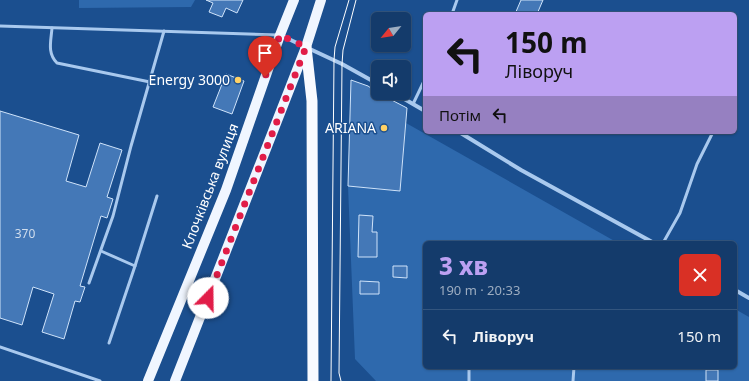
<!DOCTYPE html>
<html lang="uk">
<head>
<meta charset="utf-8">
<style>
  body { margin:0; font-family:"Noto Sans",sans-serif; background:#1d4271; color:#f1f3f6; height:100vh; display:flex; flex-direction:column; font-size:15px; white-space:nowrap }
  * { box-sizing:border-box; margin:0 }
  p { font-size:13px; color:#9dadc1 }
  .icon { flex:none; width:22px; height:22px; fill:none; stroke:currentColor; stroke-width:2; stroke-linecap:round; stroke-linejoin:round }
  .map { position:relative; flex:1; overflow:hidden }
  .details { position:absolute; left:423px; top:241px; width:314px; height:128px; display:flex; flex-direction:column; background:#143b6b; border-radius:6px; box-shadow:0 1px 3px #0004,0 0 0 1px #33557e }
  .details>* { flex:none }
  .guide { position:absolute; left:423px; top:12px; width:314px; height:122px; border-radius:6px; box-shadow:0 1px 3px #0004,0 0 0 1px #33557e; background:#bca0f2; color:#111; overflow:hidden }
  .needle { width:26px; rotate:240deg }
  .controls { position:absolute; left:371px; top:12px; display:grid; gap:8px }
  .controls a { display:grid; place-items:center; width:40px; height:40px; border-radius:6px; background:#143b6b; box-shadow:0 1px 3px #0004,0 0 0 1px #33557e; font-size:20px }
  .pin { position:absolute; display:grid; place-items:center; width:34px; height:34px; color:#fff; margin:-41px -17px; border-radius:50% 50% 50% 0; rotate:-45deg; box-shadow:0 0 4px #0007 }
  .pin .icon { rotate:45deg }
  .me { position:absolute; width:44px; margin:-22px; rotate:22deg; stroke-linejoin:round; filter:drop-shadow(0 0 3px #0008) }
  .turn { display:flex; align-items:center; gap:14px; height:84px; padding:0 16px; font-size:18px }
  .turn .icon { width:52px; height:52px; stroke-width:2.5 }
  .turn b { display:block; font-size:28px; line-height:34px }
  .then { display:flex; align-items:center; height:38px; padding:0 16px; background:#0003; gap:8px; font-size:15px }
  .round { display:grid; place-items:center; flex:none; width:42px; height:42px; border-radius:6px; background:#1d4271 }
  .summary { display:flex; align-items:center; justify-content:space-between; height:68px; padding:0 16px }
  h1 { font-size:24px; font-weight:800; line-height:30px; color:#bca0f2 }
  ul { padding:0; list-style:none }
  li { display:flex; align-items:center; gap:12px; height:52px; padding:0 16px; border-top:1px solid #33557e }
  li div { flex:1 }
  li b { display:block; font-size:15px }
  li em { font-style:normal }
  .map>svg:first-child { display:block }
</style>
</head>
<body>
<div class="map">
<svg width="749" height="381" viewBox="0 0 749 381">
  <rect width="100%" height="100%" fill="#1b4f8f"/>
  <!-- green -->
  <g fill="#2e69ad">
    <path d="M79 0H195L191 7 79 8Z"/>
    <path d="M406 123 618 243H425V367H735V309L749 317V381H376L355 359 348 186 400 191Z"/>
  </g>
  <!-- building -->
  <g fill="#4478b7" stroke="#cfe3fa">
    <path d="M206 0H243L237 13 226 8 222 17 209 12 213 3Z"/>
    <path d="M521 0H543L537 14H515Z"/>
    <path d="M226 74 244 81 232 114 213 107Z"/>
    <path d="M351 80 368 86 378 93 407 108 400 191 348 186Z"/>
    <path d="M0 111 79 135 66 181 86 187 100 143 122 150 107 197 113 199 107 218 101 216 80 286 85 287 80 302 75 301 64 339 42 332 54 294 33 287 22 325 0 318Z"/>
    <path d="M359 215 373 216 372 232H377V257H358Z"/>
    <path d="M393 266H407V278L393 277Z"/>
    <path d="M360 281 379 282V294H360Z"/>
    <rect x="706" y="370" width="12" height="11"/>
  </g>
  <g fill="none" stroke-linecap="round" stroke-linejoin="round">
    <!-- service -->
    <g stroke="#a9c9ee" stroke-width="3">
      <path d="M452 14 457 0"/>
      <path d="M0 26 278 35"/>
      <path d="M52 28C51 41 47 53 57 63L150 82"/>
      <path d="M413 104 425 79"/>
      <path d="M663 243 680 213 697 164 713 132"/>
      <path d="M101 251 135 266 157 196"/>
      <path d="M89 283 113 216 131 146 164 31"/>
      <path d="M109 343 135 266"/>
      <path d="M0 347 100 381"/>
      <path d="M469 381V367"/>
      <path d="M573 381 574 367"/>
    </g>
    <!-- minor -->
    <g stroke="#a9c9ee" stroke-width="4">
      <path d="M280 35 342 64 378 84"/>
      <path d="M394 93 425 111"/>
      <path d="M459 132 521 170 654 243"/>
      <path d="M735 290 749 298"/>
    </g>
    <!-- primary -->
    <g stroke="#f0f6ff" stroke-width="10">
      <path d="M148 381 226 190 280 35 294 0"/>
      <path d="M175 381 306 47 321 0"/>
    </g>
    <!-- trunk -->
    <path stroke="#f8faff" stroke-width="11" d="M306 47 312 101 313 381"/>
    <!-- tram -->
    <g stroke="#fff" stroke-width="1">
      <path d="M331 381 334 60 335 47 349 0"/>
      <path d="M341 381 339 373 342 64 343 50 356 0"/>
    </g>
  </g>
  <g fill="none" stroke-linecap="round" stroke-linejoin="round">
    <!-- route -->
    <path stroke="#e11d48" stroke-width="7" stroke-dasharray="0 12.6" d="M208 298 306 47 280 35 265 77"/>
  </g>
  <!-- markers -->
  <g fill="#ffd166" stroke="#1b4f8f" stroke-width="1.5">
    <circle cx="238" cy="80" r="4"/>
    <circle cx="384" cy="128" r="4"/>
  </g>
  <g text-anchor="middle" stroke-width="3" stroke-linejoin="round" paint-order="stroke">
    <!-- number labels -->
    <g font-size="12" fill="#d0dded">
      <text x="25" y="238">370</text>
    </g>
    <!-- poi labels -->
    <g font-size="14" fill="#fff" stroke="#1b4f8f" text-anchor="end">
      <text x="230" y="85">Energy 3000</text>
      <text x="376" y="133">ARIANA</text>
    </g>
    <!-- street labels -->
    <g font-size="14" fill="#fff" stroke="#1b4f8f">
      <text transform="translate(210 186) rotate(-69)" y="5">Клочківська вулиця</text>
    </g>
  </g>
</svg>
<div class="controls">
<a><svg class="needle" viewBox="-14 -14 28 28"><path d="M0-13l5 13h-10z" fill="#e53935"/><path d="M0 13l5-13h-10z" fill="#9dadc1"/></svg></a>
<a><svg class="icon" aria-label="sound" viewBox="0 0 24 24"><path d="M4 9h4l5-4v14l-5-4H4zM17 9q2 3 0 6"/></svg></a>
</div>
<div class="pin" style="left:265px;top:77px;background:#d93025"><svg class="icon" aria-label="arrive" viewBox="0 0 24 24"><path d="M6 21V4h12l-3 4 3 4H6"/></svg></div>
<svg class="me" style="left:208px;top:298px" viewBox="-20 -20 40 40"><circle r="19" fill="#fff"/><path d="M0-13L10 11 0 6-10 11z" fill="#e11d48"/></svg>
<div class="guide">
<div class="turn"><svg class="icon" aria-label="left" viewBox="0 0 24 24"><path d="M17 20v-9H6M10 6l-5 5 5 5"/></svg><div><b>150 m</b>Ліворуч</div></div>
<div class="then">Потім<svg class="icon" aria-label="left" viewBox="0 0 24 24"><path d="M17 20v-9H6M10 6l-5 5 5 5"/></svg></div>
</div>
<section class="details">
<div class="summary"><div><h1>3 хв</h1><p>190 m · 20:33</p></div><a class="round" style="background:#d93025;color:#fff"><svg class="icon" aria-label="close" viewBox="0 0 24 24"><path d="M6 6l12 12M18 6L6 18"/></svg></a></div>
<ul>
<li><svg class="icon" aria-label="left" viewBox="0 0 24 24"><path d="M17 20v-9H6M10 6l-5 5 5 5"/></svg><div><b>Ліворуч</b></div><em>150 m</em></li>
</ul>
</section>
</div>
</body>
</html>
